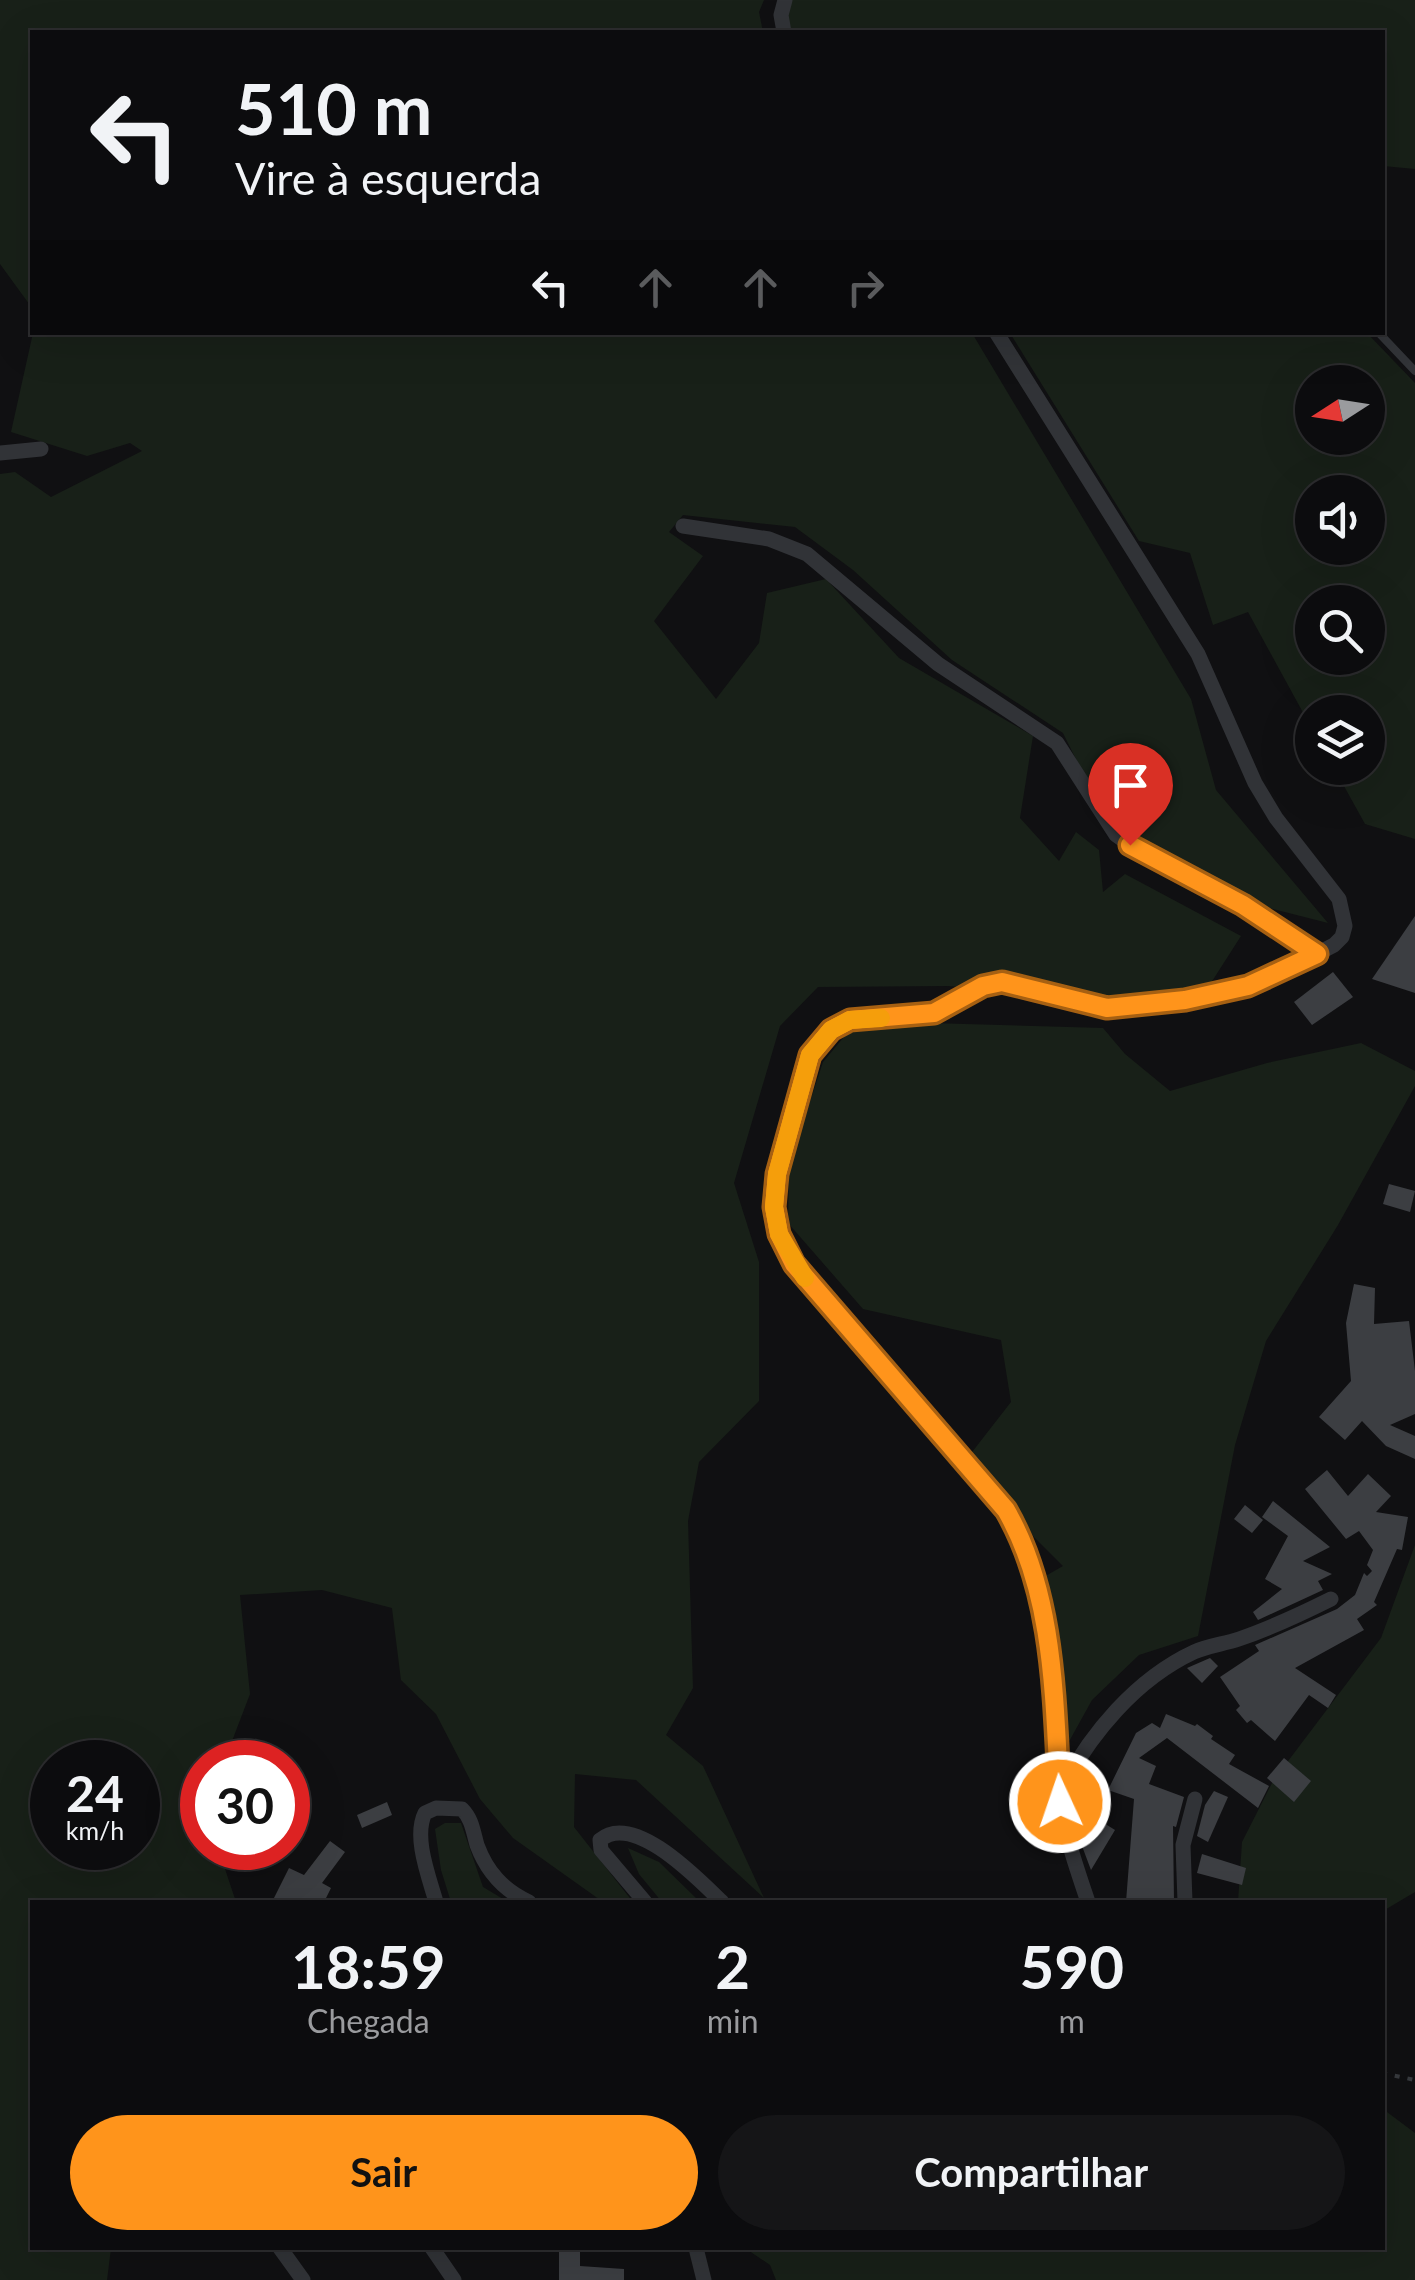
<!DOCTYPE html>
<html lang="pt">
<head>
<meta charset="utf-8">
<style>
  body { margin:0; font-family:Lato,sans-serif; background:#151517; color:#f1f3f6; height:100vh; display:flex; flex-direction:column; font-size:38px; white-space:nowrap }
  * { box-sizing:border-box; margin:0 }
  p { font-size:32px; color:#9a9b9e }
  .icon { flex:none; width:55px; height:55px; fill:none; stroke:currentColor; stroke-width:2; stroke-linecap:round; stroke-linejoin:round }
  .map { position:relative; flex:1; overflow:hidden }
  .panel { position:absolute; left:30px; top:1900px; width:1355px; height:350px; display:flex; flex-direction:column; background:#0c0c0e; border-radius:0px; box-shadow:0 10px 40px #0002,0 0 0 2px #2c2c2e }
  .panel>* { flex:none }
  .guide { position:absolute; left:30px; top:30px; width:1355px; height:305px; border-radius:0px; box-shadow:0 10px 40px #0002,0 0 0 2px #2c2c2e; background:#0c0c0e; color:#f1f3f6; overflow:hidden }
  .needle { width:65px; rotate:258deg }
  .fabs { position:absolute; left:1295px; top:365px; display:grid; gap:20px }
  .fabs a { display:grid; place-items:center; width:90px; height:90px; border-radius:50%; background:#0c0c0e; box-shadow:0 10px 40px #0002,0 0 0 2px #2c2c2e; font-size:50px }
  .speed { position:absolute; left:30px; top:1740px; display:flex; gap:20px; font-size:50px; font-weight:700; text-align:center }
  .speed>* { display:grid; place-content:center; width:130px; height:130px; border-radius:50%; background:#0c0c0e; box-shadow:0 10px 40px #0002,0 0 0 2px #2c2c2e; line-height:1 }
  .speed small { font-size:25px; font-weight:400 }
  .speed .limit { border:15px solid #d22; background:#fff; color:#111 }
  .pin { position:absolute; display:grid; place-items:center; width:85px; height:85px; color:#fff; margin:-102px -42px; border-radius:50% 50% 50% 0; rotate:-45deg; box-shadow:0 0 10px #0007 }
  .pin .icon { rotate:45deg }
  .me { position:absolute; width:110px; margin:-55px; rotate:357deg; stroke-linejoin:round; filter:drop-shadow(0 0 8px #0008) }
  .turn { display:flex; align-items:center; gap:35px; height:210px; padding:0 40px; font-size:45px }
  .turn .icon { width:130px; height:130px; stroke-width:2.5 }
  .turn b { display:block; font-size:70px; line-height:85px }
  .lanes { display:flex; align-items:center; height:95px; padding:0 40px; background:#0003; justify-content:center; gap:50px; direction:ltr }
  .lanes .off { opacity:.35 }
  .eta { display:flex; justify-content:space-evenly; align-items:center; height:170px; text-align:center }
  .eta b { font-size:60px; font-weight:700; line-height:70px }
  .button { display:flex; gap:20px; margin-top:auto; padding:20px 40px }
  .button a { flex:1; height:115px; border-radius:60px; background:#ff941b; color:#111; font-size:40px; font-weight:700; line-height:115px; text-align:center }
  .button a+a { background:#151517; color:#f1f3f6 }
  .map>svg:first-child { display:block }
</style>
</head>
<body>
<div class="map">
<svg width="1415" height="2280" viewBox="0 0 1415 2280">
  <rect width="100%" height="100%" fill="#101012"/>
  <!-- green -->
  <g fill="#182018" fill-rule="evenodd">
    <path d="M0 0H764L759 12 763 32H32V308L0 264Z"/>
    <path d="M791 0H1415V169L1383 166 1382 32H792L786 24Z"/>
    <path d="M33 333H972L1191 699 1216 790 1328 923 1250 903 1114 836 1063 733 952 660 853 570 795 527 683 515 669 532 703 556 654 621 716 699 759 643 767 593 826 579 899 658 1033 736 1020 818 1059 861 1076 832 1099 850 1103 892 1125 874 1241 936 1209 986 1137 1003 948 986 818 987 780 1026 734 1183 759 1262V1401L699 1462 688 1521 693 1688 666 1735 703 1766 764 1898 636 1780 575 1774 574 1827 633 1902H603L513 1838 480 1799 436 1714 401 1680 392 1608 322 1590 240 1595 250 1694 224 1762H202V1848H218L236 1902H32V2248H111L107 2280H0V474L15 472 51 497 142 451 130 443 87 456 11 432ZM52 1762H138V1848H52Z"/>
    <path d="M1010 333H1367L1415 383V839L1365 824 1334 768H1368V712H1312V729L1248 612 1213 625 1190 553 1139 541ZM1368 382V438H1312V382ZM1368 492V548H1312V492ZM1368 602V658H1312V602Z"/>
    <path d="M894 1022 1103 1028 1125 1054 1170 1091 1267 1063 1361 1043 1415 1071V1086L1338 1225 1266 1341 1235 1445 1198 1636 1139 1655 1092 1700 1056 1765 1030 1585 1063 1566 1034 1537 969 1456 1011 1402 1001 1340 863 1309 788 1223 789 1165 823 1062 848 1032Z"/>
    <path d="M1415 1545V1892L1383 1911 1382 1902H1238L1242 1842 1273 1781 1381 1638Z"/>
    <path d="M445 1823H461L483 1887 508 1902H451L441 1870 435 1829Z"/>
    <path d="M628 1848 659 1862 700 1902H662L639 1874Z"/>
    <path d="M1383 2109 1415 2133V2280H776L770 2265 745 2248H1382Z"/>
  </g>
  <!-- building -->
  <g fill="#3c3e42">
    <path d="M1415 916V993L1372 979Z"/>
    <path d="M1333 972 1353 997 1312 1025 1294 1002Z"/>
    <path d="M1389 1184 1415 1191 1410 1212 1383 1204Z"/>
    <path d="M1354 1284 1375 1288 1374 1324 1409 1321 1415 1371V1414L1390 1425 1415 1436V1459L1386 1446 1362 1421 1345 1440 1319 1417 1351 1381 1346 1323Z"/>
    <path d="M1327 1470 1348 1496 1368 1474 1391 1496 1376 1512 1408 1517 1402 1550 1397 1549 1374 1602 1377 1605 1357 1619 1364 1630 1295 1668 1336 1695 1328 1708 1309 1695 1275 1741 1251 1720 1247 1723 1236 1710 1240 1706 1220 1677 1259 1651 1255 1645 1337 1609 1355 1595 1364 1573 1367 1576 1372 1571 1367 1565 1373 1550 1359 1531 1346 1539 1305 1489Z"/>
    <path d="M1273 1501 1330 1547 1303 1561 1332 1574 1318 1581 1323 1590 1258 1620 1253 1612 1282 1589 1265 1579 1288 1536 1262 1517Z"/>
    <path d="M1245 1505 1263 1520 1252 1533 1234 1519Z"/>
    <path d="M1210 1658 1218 1666 1202 1683 1187 1668Z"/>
    <path d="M1166 1714 1195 1726 1197 1724 1213 1736 1211 1739 1235 1755 1229 1764 1269 1786 1258 1808 1167 1738 1139 1758 1156 1766 1149 1784 1184 1797 1176 1827 1173 1826 1174 1902H1126L1134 1799 1108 1790 1136 1733 1152 1723 1160 1728Z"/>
    <path d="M1284 1758 1311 1781 1294 1802 1267 1778Z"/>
    <path d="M1214 1791 1228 1797 1208 1842 1197 1836 1205 1805Z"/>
    <path d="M387 1802 392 1815 362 1828 357 1815Z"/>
    <path d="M1099 1820 1115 1830 1091 1870 1079 1838Z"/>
    <path d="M330 1841 345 1852 322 1883 331 1888 324 1902H272L289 1868 304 1875Z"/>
    <path d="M1202 1854 1246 1868 1242 1885 1197 1873Z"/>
    <path d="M559 2248H580V2266L624 2269V2280H559Z"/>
  </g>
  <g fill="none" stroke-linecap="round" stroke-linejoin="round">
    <!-- path -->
    <path stroke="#373a3e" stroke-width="4" stroke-dasharray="5 8" stroke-linecap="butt" d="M1382 2073 1415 2080"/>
    <!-- lane -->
    <g stroke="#313337" stroke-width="8">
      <path d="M1382 184H1383"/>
      <path d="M1378 332 1415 371"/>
    </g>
    <!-- street -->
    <g stroke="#313337" stroke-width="15">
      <path d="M784 32 781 15 785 0"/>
      <path d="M996 332 1198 654 1255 783 1276 818 1339 899 1345 926 1342 937 1334 945 1278 974 1247 986 1185 1001 1107 1008 1002 982 983 986 934 1013 850 1020 831 1030 811 1055 777 1174 774 1207 779 1234 794 1264 1006 1510C1058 1597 1049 1700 1060 1798 1064 1833 1077 1869 1088 1902"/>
      <path d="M0 453 41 449"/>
      <path d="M683 526 769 539 807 554 938 664 1057 743 1116 835 1130 845 1243 905 1317 954"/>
      <path d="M1061 1790C1090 1734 1136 1679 1194 1652 1207 1646 1224 1644 1239 1639 1271 1628 1301 1614 1331 1599"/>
      <path d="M436 1902C429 1877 413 1837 425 1813L436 1808 462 1809C472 1819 473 1831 477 1845 487 1872 503 1890 529 1902"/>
      <path d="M645 1902 601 1850 600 1840C634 1811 699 1880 722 1902"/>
      <path d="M1185 1902 1183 1845 1195 1799"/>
      <path d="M280 2248 303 2280"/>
      <path d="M432 2248 454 2280"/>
      <path d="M696 2248 704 2280"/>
    </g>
  </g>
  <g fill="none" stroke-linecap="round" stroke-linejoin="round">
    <defs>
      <path id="route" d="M1060 1802C1054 1705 1056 1597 1006 1510L794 1264 779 1234 774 1207 777 1174 810 1055 831 1030 850 1020 934 1013 983 986 1002 982 1107 1008 1185 1000 1248 986 1317 954 1243 905 1130 845"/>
    </defs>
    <!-- route casing -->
    <use href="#route" stroke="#a66012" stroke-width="25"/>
    <!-- route -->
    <use href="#route" stroke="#ff941b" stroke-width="18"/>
    <!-- slow -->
    <path stroke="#f59e0b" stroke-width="18" d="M805 1278 779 1234 774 1207 777 1174 810 1055 831 1030 850 1020 881 1018"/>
  </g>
</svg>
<div class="fabs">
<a><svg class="needle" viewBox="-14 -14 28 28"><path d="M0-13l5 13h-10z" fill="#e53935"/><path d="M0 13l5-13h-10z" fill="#9a9b9e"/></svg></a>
<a><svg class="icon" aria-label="sound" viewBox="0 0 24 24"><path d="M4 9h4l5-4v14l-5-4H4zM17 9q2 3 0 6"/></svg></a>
<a><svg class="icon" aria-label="search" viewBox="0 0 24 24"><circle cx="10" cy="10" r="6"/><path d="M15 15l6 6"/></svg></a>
<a><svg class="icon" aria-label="layers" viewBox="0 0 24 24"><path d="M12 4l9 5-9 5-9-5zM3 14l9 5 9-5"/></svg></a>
</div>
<div class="speed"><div>24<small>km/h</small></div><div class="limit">30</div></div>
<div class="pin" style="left:1130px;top:845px;background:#d93025"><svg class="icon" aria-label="arrive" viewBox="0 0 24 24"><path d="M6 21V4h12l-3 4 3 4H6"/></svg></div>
<svg class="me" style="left:1060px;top:1802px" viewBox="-20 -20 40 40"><circle r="17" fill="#ff941b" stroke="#fff" stroke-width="3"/><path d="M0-11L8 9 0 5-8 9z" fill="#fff"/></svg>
<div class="guide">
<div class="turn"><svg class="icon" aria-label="left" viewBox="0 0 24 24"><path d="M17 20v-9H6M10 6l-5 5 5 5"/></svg><div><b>510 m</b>Vire à esquerda</div></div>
<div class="lanes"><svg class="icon" aria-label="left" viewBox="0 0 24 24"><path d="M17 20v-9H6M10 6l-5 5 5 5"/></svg><svg class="icon off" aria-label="ahead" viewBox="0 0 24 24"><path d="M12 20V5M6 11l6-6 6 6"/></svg><svg class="icon off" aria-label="ahead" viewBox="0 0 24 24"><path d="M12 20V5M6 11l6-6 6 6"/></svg><svg class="icon off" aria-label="right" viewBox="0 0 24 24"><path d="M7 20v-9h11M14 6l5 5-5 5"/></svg></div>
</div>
<section class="panel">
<div class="eta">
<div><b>18:59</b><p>Chegada</p></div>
<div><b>2</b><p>min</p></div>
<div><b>590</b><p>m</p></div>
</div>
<div class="button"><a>Sair</a><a>Compartilhar</a></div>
</section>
</div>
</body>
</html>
